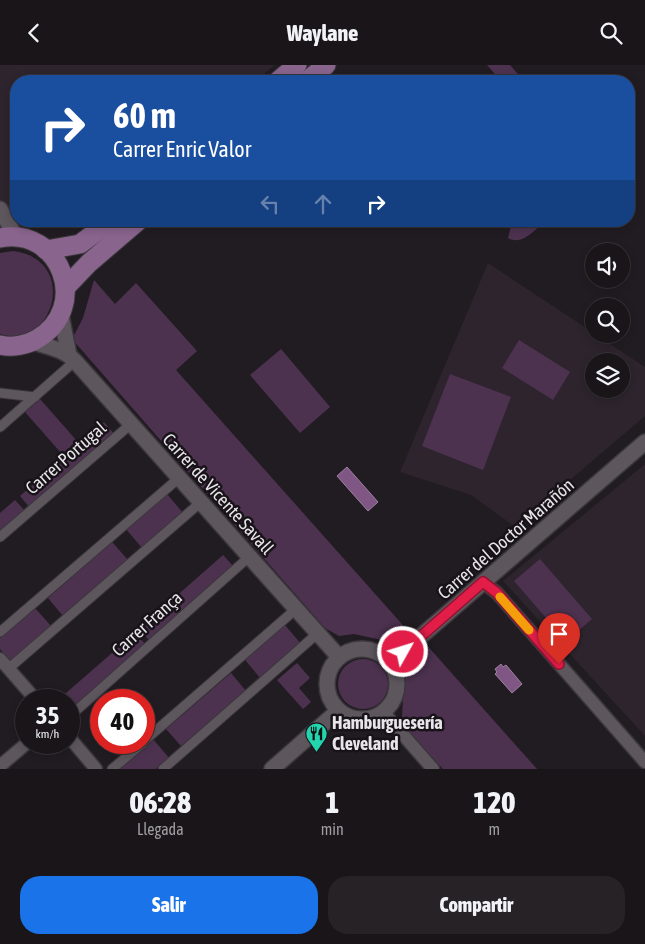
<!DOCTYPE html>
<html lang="es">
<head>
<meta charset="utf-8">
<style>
  body { margin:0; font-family:"Asap Condensed",sans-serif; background:#262226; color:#f1f3f6; height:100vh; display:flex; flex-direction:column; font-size:19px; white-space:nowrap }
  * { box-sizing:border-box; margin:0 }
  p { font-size:16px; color:#9f9fa2 }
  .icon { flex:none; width:28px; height:28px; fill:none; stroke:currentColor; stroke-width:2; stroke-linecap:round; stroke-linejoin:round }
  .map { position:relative; height:704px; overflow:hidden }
  .side { display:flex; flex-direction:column; background:#191519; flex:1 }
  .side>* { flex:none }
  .hud { position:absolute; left:10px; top:10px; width:625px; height:152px; border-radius:20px; box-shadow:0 2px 8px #0003,0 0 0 1px #373438; background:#1a4fa0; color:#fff; overflow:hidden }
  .buttons { position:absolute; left:585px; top:178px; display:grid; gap:10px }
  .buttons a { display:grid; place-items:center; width:45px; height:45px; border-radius:50%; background:#191519; box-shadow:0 2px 8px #0003,0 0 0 1px #373438; font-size:25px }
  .speed { position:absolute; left:15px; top:624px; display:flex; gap:10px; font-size:25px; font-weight:700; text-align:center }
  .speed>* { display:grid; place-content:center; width:65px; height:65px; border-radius:50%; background:#191519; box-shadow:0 2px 8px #0003,0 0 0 1px #373438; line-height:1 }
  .speed small { font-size:12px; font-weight:400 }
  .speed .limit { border:8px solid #d22; background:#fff; color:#111 }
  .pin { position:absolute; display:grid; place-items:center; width:42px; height:42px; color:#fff; margin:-51px -21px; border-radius:50% 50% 50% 0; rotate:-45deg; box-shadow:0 0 5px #0007 }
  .pin .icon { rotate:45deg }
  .me { position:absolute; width:55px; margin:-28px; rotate:51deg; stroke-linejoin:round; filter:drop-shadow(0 0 4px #0008) }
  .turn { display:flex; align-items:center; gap:18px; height:105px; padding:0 20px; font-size:22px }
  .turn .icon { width:65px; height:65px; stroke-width:2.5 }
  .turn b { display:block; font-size:35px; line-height:42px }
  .lanes { display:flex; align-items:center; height:48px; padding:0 20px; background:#0003; justify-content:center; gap:25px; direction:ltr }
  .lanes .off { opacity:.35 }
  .eta { display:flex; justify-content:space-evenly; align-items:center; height:85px; text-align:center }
  .eta b { font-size:30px; font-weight:800; line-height:35px }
  .action { display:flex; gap:10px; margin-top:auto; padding:10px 20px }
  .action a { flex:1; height:58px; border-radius:20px; background:#1a73e8; color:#fff; font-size:20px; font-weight:800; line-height:58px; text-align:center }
  .action a+a { background:#262226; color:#f1f3f6 }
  header { display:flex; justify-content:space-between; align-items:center; height:65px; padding:0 20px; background:#191519; font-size:22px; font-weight:800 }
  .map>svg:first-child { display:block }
</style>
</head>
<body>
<header><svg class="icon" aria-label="back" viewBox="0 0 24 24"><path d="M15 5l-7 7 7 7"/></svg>Waylane<svg class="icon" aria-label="search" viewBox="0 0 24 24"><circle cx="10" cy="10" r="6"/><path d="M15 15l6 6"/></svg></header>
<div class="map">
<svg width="645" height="704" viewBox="0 0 645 704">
  <rect width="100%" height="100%" fill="#211c21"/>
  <!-- built -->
  <g fill="#2d242e" fill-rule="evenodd">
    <path d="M0 0H275L255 16H16V147L12 146 0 150Z"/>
    <path d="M488 198 645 302V351L515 462 471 430 400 407ZM594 296H621V324H594Z"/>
    <path d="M645 399V671L503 516Z"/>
  </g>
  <!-- green -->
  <g fill="#4d3250">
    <path d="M487 0H510L524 16H501Z"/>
    <path d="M526 156H545C535 165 522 181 508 173L511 161 524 159Z"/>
    <path d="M13 186C79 194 55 286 0 269V188Z"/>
    <path d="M94 215 115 239 136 218 197 286 176 305 409 567 401 573 391 577 354 569 339 571 325 563 72 274 83 253Z"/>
    <path d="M519 275 570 307 553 335 502 303Z"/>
    <path d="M281 284 330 342 300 368 250 310Z"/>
    <path d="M450 309 511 332 483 405 422 381Z"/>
    <path d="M40 334 77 376 62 389 25 347Z"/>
    <path d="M104 357 114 369 30 443 20 431Z"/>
    <path d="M167 429 183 448 142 483 126 464Z"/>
    <path d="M15 435 26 447 0 469V448Z"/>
    <path d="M112 477 128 495 63 551 48 533Z"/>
    <path d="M223 490 234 502 150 576 139 564Z"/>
    <path d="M540 494 592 554 566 576 514 516Z"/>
    <path d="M35 543 51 561 10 596 0 584V573Z"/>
    <path d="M285 560 301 579 261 614 245 595Z"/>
    <path d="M135 568 146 580 69 647V635H58Z"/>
    <path d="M424 577 537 704H443L408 666 402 653 405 596Z"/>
    <circle cx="363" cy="619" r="25"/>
    <path d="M297 598 310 613 299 623 311 637 303 644 277 615Z"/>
    <path d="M231 608 246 626 182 682 166 664Z"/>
    <path d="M153 674 169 693 156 704H118Z"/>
  </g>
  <!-- water -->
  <g fill="#7f5684" stroke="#9e81a2">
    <path d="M347 402 378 437 368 446 337 411Z"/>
    <path d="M501 599 503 602 506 600 522 619 512 628 495 609 497 607 495 604Z"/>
  </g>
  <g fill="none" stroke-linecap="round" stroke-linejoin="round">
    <defs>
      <g id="pedestrian">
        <path d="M0 328 35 332"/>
        <path d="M0 362 75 296"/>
        <path d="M0 472 131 359"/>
        <path d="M0 567 179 413"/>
        <path d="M8 604 200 438"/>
        <path d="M69 652 249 492"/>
        <path d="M144 676 296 544"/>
        <path d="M112 704 143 678"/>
        <path d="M163 704 318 568"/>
      </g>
      <g id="minor">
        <path d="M483 517 497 528 645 697"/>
        <path d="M0 594 36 635"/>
        <path d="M383 647 433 704"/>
        <path d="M69 672 96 704"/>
        <path d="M0 701 27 678"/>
      </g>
      <g id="tertiary">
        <path d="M0 144 16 172"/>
        <path d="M61 250 69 290"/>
        <path d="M33 277C48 282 64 284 75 296L339 592"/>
        <circle cx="362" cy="619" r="35"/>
        <path d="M390 598 645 377"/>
        <path d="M272 704 338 646"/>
      </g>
      <g id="primary">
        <path d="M278 16 297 0"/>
        <path d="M307 16 326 0"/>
        <path d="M0 173C61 161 91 243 37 274 27 280 12 283 0 280"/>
        <path d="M46 185 80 179 111 156"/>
        <path d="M66 222 89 198 138 156"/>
      </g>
    </defs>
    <!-- pedestrian casing -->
    <use href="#pedestrian" stroke="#3b373c" stroke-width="11"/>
    <!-- minor casing -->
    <use href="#minor" stroke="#3b373c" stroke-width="15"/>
    <!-- tertiary casing -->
    <use href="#tertiary" stroke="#3b373c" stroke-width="18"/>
    <!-- primary casing -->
    <use href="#primary" stroke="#3b373c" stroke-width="21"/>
    <!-- pedestrian -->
    <use href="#pedestrian" stroke="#5d575d" stroke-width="9"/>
    <!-- minor -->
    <use href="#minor" stroke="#5d575d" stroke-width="12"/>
    <!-- tertiary -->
    <use href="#tertiary" stroke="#5d575d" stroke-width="15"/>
    <!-- primary -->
    <use href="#primary" stroke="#89648d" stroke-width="19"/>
  </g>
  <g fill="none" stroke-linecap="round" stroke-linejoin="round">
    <defs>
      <path id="route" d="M403 587 483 517 497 528 559 599"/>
    </defs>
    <!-- route casing -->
    <use href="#route" stroke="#92132f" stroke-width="12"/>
    <!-- route -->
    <use href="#route" stroke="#e11d48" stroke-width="9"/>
    <!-- slow -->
    <path stroke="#f59e0b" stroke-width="9" d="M500 532 529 565"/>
  </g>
  <!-- icons -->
  <defs>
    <symbol id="restaurant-pin" viewBox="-11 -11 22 30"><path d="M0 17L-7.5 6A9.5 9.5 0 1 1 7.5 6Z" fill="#23d5af" stroke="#181318"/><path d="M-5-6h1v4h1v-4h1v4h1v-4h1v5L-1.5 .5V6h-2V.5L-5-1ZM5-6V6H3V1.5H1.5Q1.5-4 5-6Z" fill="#111"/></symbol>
  </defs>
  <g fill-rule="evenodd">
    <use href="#restaurant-pin" x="304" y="656" width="25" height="34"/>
  </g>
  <g text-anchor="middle" stroke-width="5" stroke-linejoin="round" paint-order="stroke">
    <!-- street labels -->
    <g font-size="18" fill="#e8e5e9" stroke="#181318">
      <text transform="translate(66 393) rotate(-41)" y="6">Carrer Portugal</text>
      <text transform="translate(218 429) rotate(48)" y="6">Carrer de Vicente Savall</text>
      <text transform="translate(506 474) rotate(-41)" y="6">Carrer del Doctor Marañón</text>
      <text transform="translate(147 559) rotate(-42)" y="6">Carrer França</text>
    </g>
    <!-- poi labels -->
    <g font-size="18" font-weight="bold" fill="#e8e5e9" stroke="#181318" text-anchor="start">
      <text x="332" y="664">Hamburguesería<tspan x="332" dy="21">Cleveland</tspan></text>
    </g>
  </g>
</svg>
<div class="buttons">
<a><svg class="icon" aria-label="sound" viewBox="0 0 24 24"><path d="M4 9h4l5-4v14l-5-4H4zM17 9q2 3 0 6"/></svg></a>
<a><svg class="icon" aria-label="search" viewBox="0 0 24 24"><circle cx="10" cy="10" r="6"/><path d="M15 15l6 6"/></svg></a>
<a><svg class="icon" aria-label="layers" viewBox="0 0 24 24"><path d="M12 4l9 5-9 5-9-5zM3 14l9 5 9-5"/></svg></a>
</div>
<div class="speed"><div>35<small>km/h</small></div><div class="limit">40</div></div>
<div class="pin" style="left:559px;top:599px;background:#d93025"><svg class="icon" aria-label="arrive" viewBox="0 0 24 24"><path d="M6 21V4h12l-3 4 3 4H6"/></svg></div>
<svg class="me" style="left:403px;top:587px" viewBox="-20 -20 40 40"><circle r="17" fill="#e11d48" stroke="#fff" stroke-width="3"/><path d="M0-11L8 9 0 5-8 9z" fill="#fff"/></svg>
<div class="hud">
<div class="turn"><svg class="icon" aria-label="right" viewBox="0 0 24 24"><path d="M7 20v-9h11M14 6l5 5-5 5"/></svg><div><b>60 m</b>Carrer Enric Valor</div></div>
<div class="lanes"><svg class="icon off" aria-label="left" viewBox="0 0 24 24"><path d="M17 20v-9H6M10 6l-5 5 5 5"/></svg><svg class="icon off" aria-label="ahead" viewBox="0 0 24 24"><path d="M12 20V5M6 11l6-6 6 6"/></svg><svg class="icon" aria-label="right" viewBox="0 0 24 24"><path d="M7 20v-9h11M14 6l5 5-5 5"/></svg></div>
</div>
</div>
<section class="side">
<div class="eta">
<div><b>06:28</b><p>Llegada</p></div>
<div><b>1</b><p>min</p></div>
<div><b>120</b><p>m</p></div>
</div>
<div class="action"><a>Salir</a><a>Compartir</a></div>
</section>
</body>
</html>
